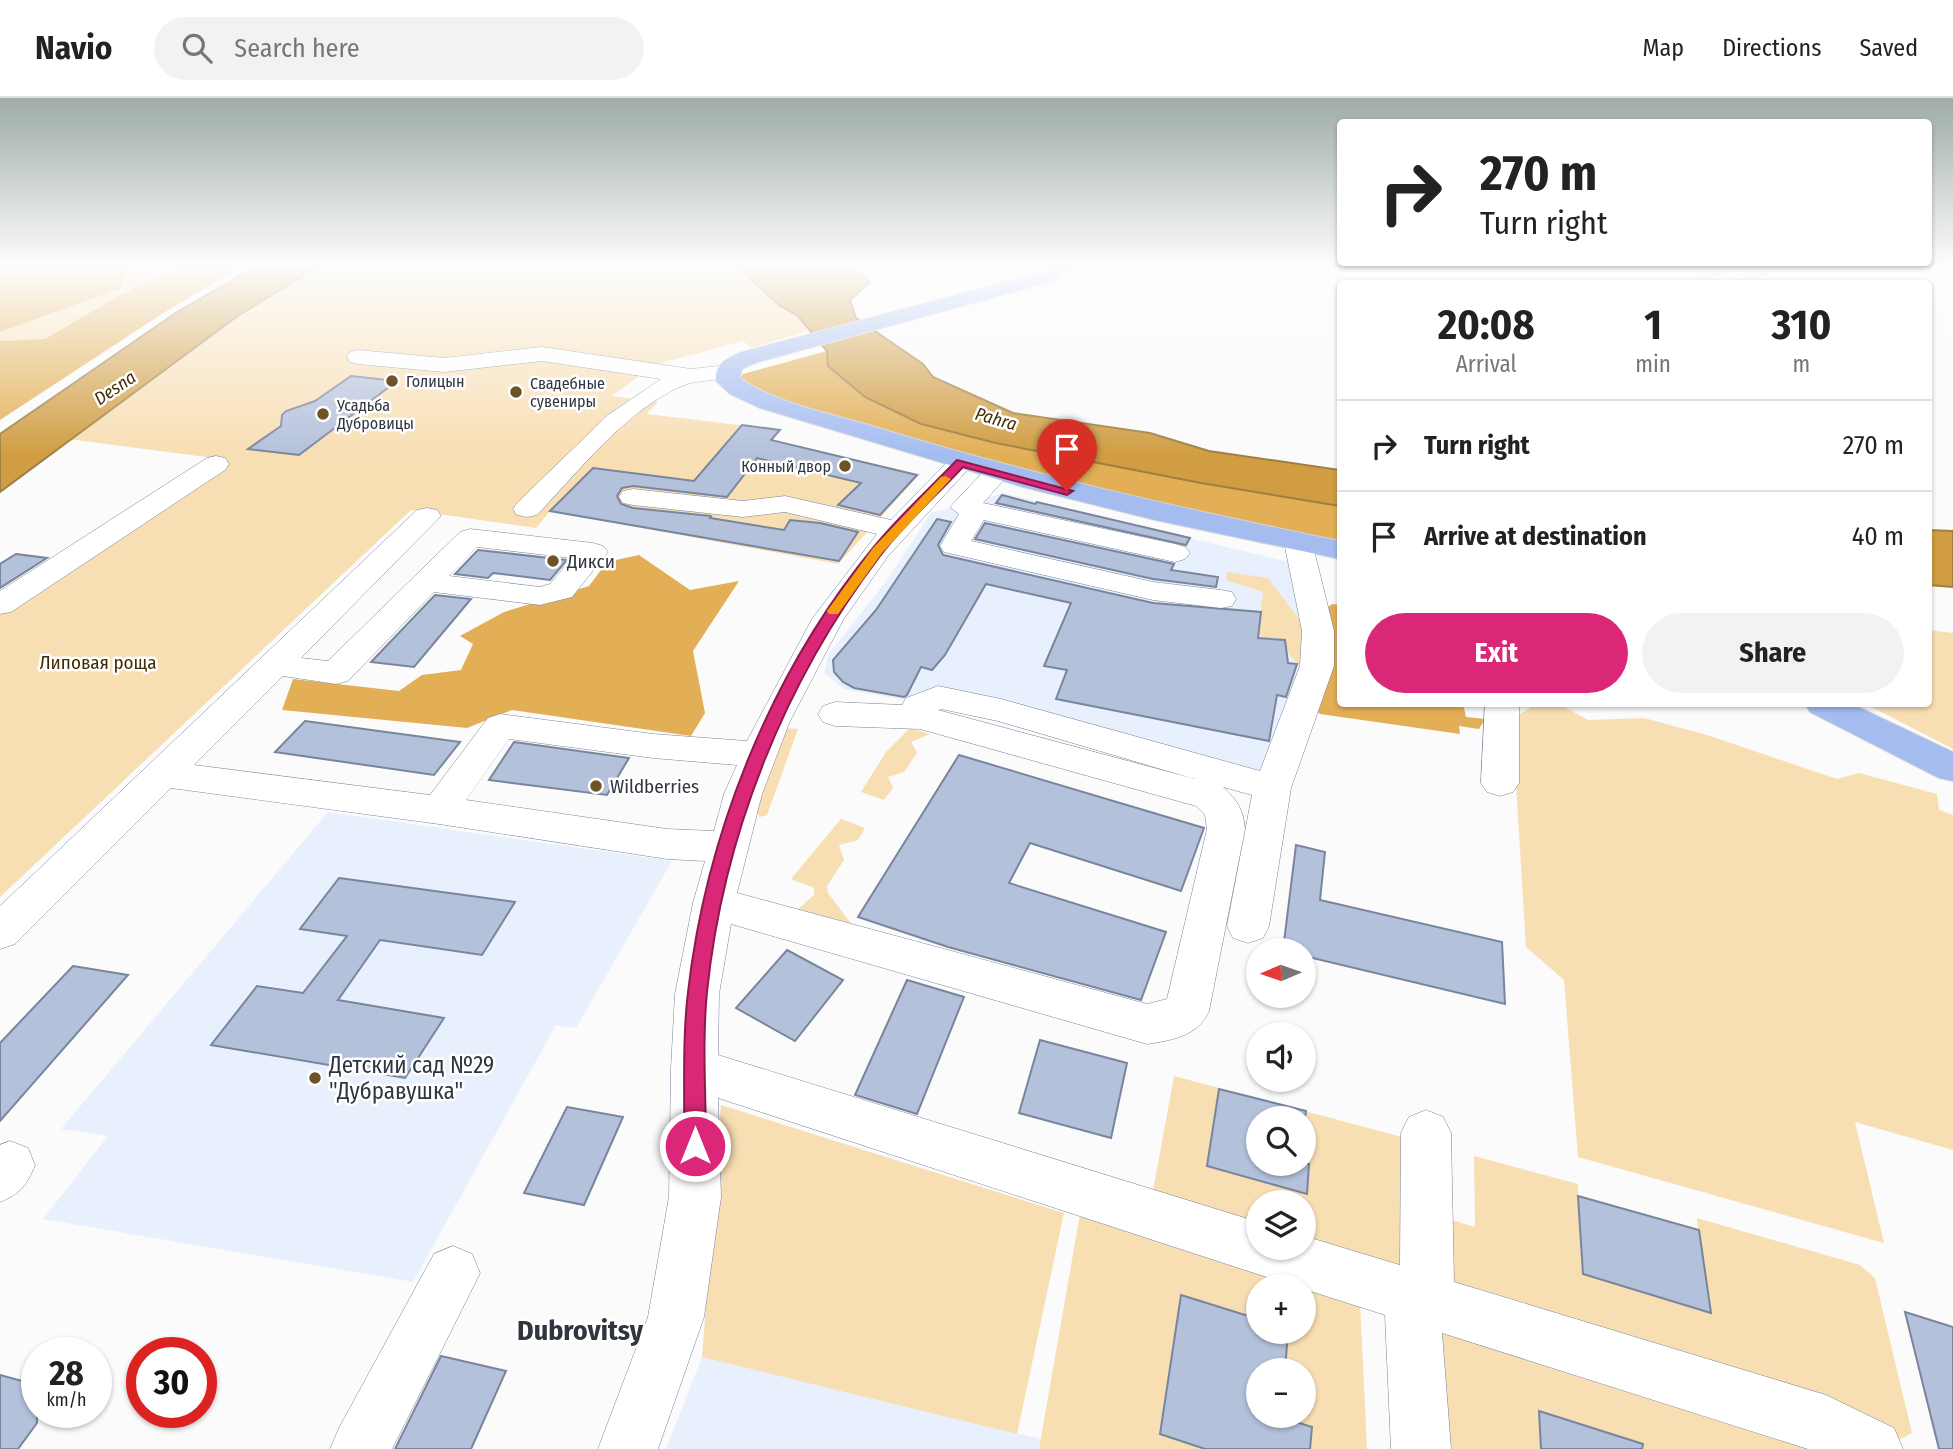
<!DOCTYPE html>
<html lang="en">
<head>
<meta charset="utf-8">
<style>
  body { margin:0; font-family:"Fira Sans Condensed",sans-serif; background:#f2f2f2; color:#222; height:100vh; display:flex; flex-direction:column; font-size:26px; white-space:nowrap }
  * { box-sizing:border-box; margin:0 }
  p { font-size:23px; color:#767676 }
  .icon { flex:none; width:38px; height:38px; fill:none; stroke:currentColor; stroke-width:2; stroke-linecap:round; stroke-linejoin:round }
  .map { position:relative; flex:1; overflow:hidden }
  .sheet { position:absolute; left:1337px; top:182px; width:595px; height:427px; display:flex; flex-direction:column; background:#fff; border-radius:7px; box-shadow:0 2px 5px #0004 }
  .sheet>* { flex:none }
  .hud { position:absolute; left:1337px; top:21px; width:595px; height:147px; border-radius:7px; box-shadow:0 2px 5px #0004; background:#fff; color:#222; overflow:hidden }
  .needle { width:46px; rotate:268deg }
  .fabs { position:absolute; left:1246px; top:840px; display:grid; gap:14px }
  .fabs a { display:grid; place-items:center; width:70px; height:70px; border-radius:50%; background:#fff; box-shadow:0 2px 5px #0004; font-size:35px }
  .speed { position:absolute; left:21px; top:1239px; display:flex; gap:14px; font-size:35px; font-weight:700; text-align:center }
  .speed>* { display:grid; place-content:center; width:91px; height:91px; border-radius:50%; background:#fff; box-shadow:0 2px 5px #0004; line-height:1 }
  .speed small { font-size:18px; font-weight:400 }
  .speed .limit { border:10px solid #d22; background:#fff; color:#111 }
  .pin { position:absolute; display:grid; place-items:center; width:60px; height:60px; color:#fff; margin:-72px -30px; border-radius:50% 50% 50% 0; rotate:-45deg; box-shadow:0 0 7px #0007 }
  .pin .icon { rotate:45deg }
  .me { position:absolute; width:77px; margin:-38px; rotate:0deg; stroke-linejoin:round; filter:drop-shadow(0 0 5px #0008) }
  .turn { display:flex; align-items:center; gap:24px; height:147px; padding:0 28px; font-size:32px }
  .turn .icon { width:91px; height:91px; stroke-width:2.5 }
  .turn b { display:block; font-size:49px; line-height:60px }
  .eta { display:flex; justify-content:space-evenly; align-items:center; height:119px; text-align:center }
  .eta b { font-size:42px; font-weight:700; line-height:49px }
  .cta { display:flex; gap:14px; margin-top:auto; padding:14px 28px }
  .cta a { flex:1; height:80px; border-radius:42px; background:#db2777; color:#fff; font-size:28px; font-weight:700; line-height:80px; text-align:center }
  .cta a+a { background:#f2f2f2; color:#222 }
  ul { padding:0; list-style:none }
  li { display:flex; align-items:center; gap:21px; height:91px; padding:0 28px; border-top:2px solid #e0e0e0 }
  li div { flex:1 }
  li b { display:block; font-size:26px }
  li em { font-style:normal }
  header { display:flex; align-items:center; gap:42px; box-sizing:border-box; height:98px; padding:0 35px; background:#fff; border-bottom:2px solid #e0e0e0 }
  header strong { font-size:33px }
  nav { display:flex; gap:38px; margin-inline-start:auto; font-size:24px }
  .search { width:490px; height:63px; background:#f2f2f2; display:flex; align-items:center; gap:18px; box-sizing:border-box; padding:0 24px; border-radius:38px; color:#767676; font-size:26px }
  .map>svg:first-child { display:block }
</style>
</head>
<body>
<header>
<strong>Navio</strong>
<div class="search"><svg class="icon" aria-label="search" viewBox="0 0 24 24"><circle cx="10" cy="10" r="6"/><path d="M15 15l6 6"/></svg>Search here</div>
<nav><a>Map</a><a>Directions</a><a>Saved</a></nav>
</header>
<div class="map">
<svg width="1953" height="1351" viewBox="0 0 1953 1351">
  <rect width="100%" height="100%" fill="#fbfbfb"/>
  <!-- built -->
  <g fill="#e9f0fd">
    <path d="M1004 395 1293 465 1308 533 1305 566 1255 694 942 609 844 591 824 575 828 557 888 481 931 415Z"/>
    <path d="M328 714 672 763 576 930 556 927 413 1184 43 1121 108 1038 61 1031Z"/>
    <path d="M702 1259 1041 1341 1039 1351H666Z"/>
  </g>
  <!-- green -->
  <g fill="#f8deb3" fill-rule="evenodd">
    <path d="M127 168H182L118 198 45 241 0 243V234L122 190Z"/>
    <path d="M320 168H737L780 208 797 217 808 233 751 250 743 243 654 267 612 298 658 304 647 316 780 332 772 343 920 376 838 466 550 413 536 430 411 412 0 799V500L214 360 68 341 239 217Z"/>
    <path d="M1227 474 1268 480 1308 533 1305 566H1297L1286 551 1285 542 1258 538 1263 494 1226 482Z"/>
    <path d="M1929 532 1953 535V651L1866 606H1928Z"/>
    <path d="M1536 606H1559L1588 622 1644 620 1707 637 1837 681 1859 675 1937 696 1939 712 1953 717V1052L1855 1024 1884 1145 1578 1059 1564 882 1526 849 1512 621Z"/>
    <path d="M784 630 798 631 767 717 760 719 752 710Z"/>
    <path d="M910 630 930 636 911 644 917 655 904 674 888 679 893 690 884 702 861 694 886 654Z"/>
    <path d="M841 721 865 730 858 742 839 747 844 762 827 788 828 795 856 832 795 814 814 797V790L791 781Z"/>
    <path d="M1174 978 1413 1042V1178L1304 1144V1104H1258V1131L1152 1098ZM1258 1020H1304V1066H1258Z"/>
    <path d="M721 1007 1064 1115 1017 1336 702 1259Z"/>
    <path d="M1474 1058 1578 1086V1098L1698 1132 1697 1120 1860 1167 1875 1180 1912 1335 1899 1342 1426 1189V1114L1475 1129Z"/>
    <path d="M1080 1116 1360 1204 1367 1351H1039ZM1258 1188H1304V1234H1258ZM1258 1272H1304V1318H1258Z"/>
    <path d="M1429 1217 1787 1330 1805 1351H1438Z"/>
  </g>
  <!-- forest -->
  <g fill="#e2af56">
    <path d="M0 168H127L122 190 0 234Z"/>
    <path d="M182 168H243L165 214 0 322V243L45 241 118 198Z"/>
    <path d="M827 253 828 268 865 299 921 326 996 345 1201 385 1340 408V452L1164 417 734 288 743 276Z"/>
    <path d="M639 457 690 492 739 483 693 553 705 615 691 638 512 612 467 630 282 612 293 581 399 593 422 577 461 572 473 546 460 538 504 514 589 488 607 464Z"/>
    <path d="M1332 506 1340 507V606H1463L1466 619 1485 621 1479 631 1459 628 1460 636 1320 616 1315 611 1324 512Z"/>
  </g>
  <!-- water -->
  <g fill="#d09d43" stroke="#a07e42" stroke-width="2">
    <path d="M257 168H320L239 217 0 394V336L177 214Z"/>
    <path d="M737 168H851L870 184 850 202 856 220 923 266 933 279 1013 315 1150 335 1209 353 1340 372V408L1201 385 996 345 921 326 865 299 828 268 827 253 797 217 780 208Z"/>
    <path d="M1928 432 1953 433V489L1929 487Z"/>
  </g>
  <!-- building -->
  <g fill="#b4c1db" stroke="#79859d" stroke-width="2">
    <path d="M351 278 397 283 299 357 248 351 281 328 282 317 286 313 315 303Z"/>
    <path d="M742 327 780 332 771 342 917 377 880 417 838 407 861 385 757 360 727 399 633 388 622 390 617 398 621 406 633 410 711 418 710 420 784 432 790 422 820 425 858 434 839 463 550 413 593 370 694 383Z"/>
    <path d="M1002 397 1035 406 1037 404 1190 440 1186 447 996 405Z"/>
    <path d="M937 421 951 424 938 447 943 457 1153 505 1261 514 1258 540 1285 542 1288 565 1297 566 1286 599 1277 597 1269 643 1056 601 1067 572 1044 568 1071 505 986 486 945 557 932 572 921 569 907 597 904 599 854 590 843 584 834 574 833 562 876 512Z"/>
    <path d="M985 425 1174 466 1171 472 1218 479 1216 489 1153 481 975 441Z"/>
    <path d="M478 452 567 462 550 482 493 475 488 480 455 476Z"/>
    <path d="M16 456 47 460 0 490V466Z"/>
    <path d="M435 497 471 501 414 569 371 564Z"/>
    <path d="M305 623 460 644 434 677 275 654Z"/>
    <path d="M514 644 629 660 607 697 489 682Z"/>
    <path d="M959 657 1204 730 1181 793 1030 745 1009 785 1166 834 1141 902 948 849 858 819Z"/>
    <path d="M1296 747 1325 754 1320 802 1502 844 1505 906 1304 858V852H1283Z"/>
    <path d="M339 780 515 804 482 857 380 842 338 902 444 920 405 980 211 947 257 888 303 895 347 838 300 831Z"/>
    <path d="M787 852 843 882 795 943 736 910Z"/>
    <path d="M73 868 128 877 0 1023V945Z"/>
    <path d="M907 882 964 899 917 1016 855 997Z"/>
    <path d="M1040 942 1127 965 1111 1040 1019 1015Z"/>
    <path d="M1219 991 1306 1013 1305 1020H1258V1066H1309L1307 1096 1207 1068Z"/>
    <path d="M567 1009 623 1019 584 1107 524 1095Z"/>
    <path d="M1578 1098 1699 1132 1711 1215 1583 1176Z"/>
    <path d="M1181 1197 1258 1221V1234H1288L1285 1272H1258V1318H1277L1312 1329 1310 1351H1205L1160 1336Z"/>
    <path d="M1905 1214 1953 1229V1351H1939Z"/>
    <path d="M441 1258 506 1273 471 1351H395Z"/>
    <path d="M0 1277 37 1287V1325L18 1351H0Z"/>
    <path d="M1539 1313 1643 1346 1642 1351H1541Z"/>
  </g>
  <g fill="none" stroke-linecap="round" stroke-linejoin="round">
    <defs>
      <g id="minor">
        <path d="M901 168 954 170 957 174 947 180 904 172Z"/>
        <path d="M1748 168H1778L1775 172 1728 186H1695L1698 182Z"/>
        <path d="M542 249 691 271 727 267 735 269 738 274 735 279C718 283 698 281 682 288 626 312 578 374 537 417L527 419 517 417 513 411 517 405 608 317 661 281 542 263 444 274 358 266 350 264 347 259 350 254 358 252 444 260Z"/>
        <path d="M961 357 970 359 974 365 888 458 843 522 790 623 762 696 737 795 1147 906 1167 901 1207 731 1205 717 1196 708 920 631 835 628 823 624 818 616 823 608 835 604 902 607 906 600 938 588 1001 601 1260 673 1300 568 1302 533 1284 444 1288 438 1298 435 1308 438 1312 444 1334 533V568L1291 690 1269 828 1263 840 1248 845 1233 840 1227 828 1252 697 1223 689C1238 703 1243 711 1245 731L1209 913C1198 938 1173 942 1147 946L731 826 719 896 718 957 1258 1124V1150H1304V1138L1400 1167 1401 1035 1409 1019 1426 1012 1443 1019 1451 1035 1454 1184 1826 1297 1894 1330 1903 1351H1808L1442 1235 1451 1351H1391L1385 1217 1304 1191V1188H1294L718 1000 721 1099 704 1219 658 1351H598L648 1219 669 1099 671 971 675 896 693 805 705 763 667 761 439 726 171 690 15 846 0 851V808L417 412 427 410 437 412 441 418 301 560 328 563 460 434 470 431 593 445 603 448 608 454 572 499 540 507 434 494 348 583 336 586 283 578 194 667 430 697 488 620 500 616 653 636 747 643 812 521 877 436 785 414 743 419 633 407 623 405 619 399 623 393 633 391 743 403 785 398 891 422 952 359ZM477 449 572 460 550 486 540 489 449 478ZM941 611 998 623 1195 681 938 612ZM509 641 653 660 737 667 724 696 714 733 667 731 466 702Z"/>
        <path d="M216 358 225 360 229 366 225 372 11 514 0 516V493L207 360Z"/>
        <path d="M997 367 1006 369 1010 375 983 405 1175 446 1185 449 1190 455 1185 461 1175 464 984 422 971 443 1153 484 1221 492 1232 494 1236 501 1232 508 1221 510 1153 502 944 454 940 448 959 416 950 409 988 369Z"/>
        <path d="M1485 606H1519V685L1513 694 1500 698 1487 694 1481 685Z"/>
        <path d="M10 1043 28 1050 35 1067C27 1087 20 1096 0 1104V1047Z"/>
        <path d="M453 1148 472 1156 480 1175 392 1351H330L339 1330 434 1156Z"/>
      </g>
      <g id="major">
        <path d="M1053 168H1077L1053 183 758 264 742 271 740 280C779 307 830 315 875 329 1028 376 1183 411 1340 443V461L1155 422 1023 389 760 310 730 296 716 283C714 266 728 260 742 254L1039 175Z"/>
        <path d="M1805 606H1852L1953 654V683L1939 680 1810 614Z"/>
      </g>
    </defs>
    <!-- minor casing -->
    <use href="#minor" stroke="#77839a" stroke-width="1"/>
    <!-- major casing -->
    <use href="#major" stroke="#d6d7d9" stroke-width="2"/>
    <!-- minor -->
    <use href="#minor" fill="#fff" fill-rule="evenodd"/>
    <!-- major -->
    <use href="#major" fill="#a4bcf0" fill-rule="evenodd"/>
  </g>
  <!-- sky -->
  <linearGradient id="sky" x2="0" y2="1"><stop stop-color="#9eaba6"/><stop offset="0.47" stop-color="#fdfdfd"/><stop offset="1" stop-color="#fdfdfd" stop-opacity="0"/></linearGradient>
  <rect width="1953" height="357" fill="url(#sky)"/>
  <!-- route -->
  <path fill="#db2777" stroke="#8e194d" stroke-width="2" d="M957 362 1073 393 1067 397 963 369C936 398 904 426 880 458 785 583 723 737 707 894 702 945 706 997 706 1048L702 1055 695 1058 687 1055 684 1048C685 997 682 944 688 894 706 736 771 574 873 450 898 419 929 391 957 362Z"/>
  <!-- slow -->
  <path fill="#f59e0b" d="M945 378 951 381 949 383 882 455 838 516H829L827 513 873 450 941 379Z"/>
  <!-- markers -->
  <g fill="#6d5325" stroke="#fff" stroke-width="2.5">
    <circle cx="392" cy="283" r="7"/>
    <circle cx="516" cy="294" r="7"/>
    <circle cx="323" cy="316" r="7"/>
    <circle cx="845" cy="368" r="7"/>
    <circle cx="553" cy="463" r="7"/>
    <circle cx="596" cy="688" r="7"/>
    <circle cx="315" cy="980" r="7"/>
  </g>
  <g text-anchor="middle" stroke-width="5" stroke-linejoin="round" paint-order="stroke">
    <!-- far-poi labels -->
    <g font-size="16" fill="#30353f" stroke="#fff" text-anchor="start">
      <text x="406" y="289">Голицын</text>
      <text x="530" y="291">Свадебные<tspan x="530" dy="18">сувениры</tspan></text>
      <text x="337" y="313">Усадьба<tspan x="337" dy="18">Дубровицы</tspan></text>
      <text x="831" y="374" text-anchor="end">Конный двор</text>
    </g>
    <!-- far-water labels -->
    <g font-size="18" font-style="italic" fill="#442f07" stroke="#fff">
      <text transform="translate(115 290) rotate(-34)" y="6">Desna</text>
      <text transform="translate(996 321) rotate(16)" y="6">Pahra</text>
    </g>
    <!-- poi labels -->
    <g font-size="19" fill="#30353f" stroke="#fff" text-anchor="start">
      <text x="567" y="470">Дикси</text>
      <text x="610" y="695">Wildberries</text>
    </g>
    <!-- park labels -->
    <g font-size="19" fill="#422d05" stroke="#fff">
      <text x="98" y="571">Липовая роща</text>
    </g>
    <!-- near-poi labels -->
    <g font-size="23" fill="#30353f" stroke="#fff" text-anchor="start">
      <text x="329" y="975">Детский сад №29<tspan x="329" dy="26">"Дубравушка"</tspan></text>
    </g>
    <!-- near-quarter labels -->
    <g font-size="28" font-weight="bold" fill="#30353f" stroke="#fff">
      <text x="580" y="1242">Dubrovitsy</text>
    </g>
  </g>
</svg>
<div class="fabs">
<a><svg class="needle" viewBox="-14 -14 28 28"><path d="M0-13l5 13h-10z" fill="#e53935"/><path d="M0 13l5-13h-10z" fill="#767676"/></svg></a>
<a><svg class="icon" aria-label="sound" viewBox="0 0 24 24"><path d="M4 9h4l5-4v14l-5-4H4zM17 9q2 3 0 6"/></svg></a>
<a><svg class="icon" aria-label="search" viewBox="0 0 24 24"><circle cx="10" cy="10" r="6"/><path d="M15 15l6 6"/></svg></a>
<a><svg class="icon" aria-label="layers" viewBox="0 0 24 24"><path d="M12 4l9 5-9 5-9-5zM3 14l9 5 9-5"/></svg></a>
<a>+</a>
<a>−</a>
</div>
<div class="speed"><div>28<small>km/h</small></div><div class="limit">30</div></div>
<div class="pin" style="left:1067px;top:393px;background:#d93025"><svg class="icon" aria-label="arrive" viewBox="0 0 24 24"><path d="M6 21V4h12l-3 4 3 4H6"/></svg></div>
<svg class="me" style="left:695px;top:1048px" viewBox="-20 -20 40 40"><circle r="17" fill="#db2777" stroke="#fff" stroke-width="3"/><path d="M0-11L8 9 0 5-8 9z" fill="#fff"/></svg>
<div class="hud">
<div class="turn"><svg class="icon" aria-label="right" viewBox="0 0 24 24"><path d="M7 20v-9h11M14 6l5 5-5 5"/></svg><div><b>270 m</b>Turn right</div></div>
</div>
<section class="sheet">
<div class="eta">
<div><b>20:08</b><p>Arrival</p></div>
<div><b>1</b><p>min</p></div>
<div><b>310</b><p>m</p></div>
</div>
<ul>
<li><svg class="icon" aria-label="right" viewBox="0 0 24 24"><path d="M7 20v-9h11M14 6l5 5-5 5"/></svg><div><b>Turn right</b></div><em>270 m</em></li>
<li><svg class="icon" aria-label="arrive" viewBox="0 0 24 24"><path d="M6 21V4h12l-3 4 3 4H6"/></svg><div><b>Arrive at destination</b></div><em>40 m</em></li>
</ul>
<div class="cta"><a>Exit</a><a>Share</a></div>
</section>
</div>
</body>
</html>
